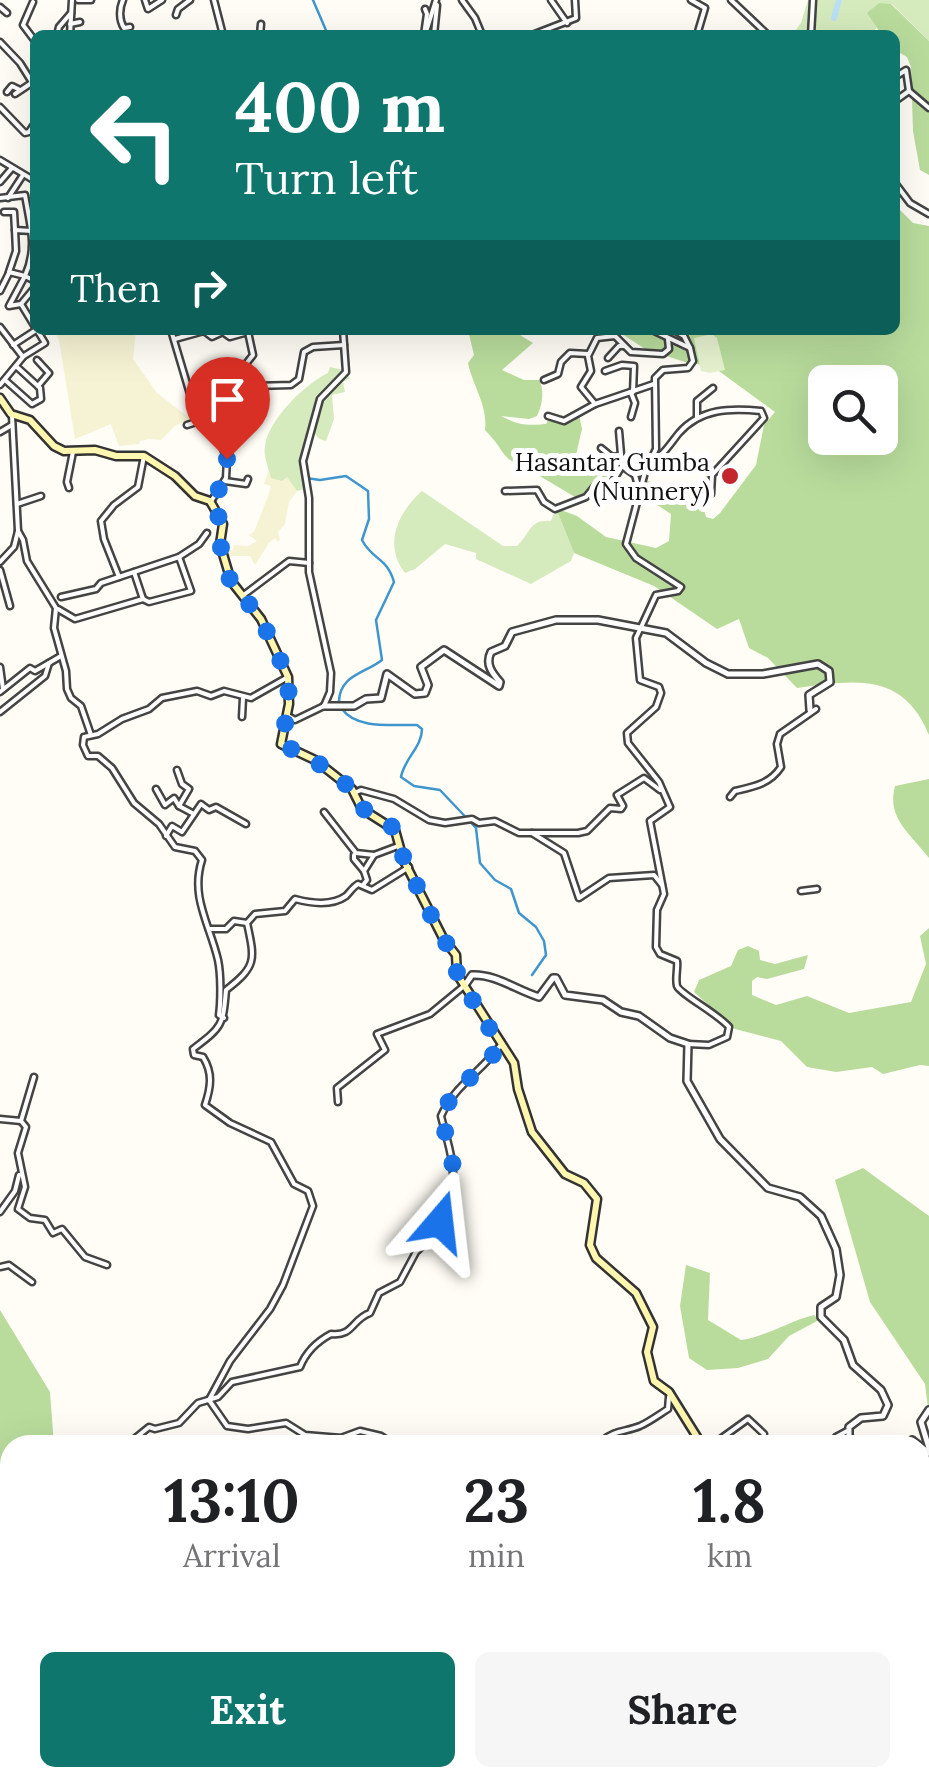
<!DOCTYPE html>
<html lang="en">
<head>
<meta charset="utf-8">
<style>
  body { margin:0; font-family:Lora,serif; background:#f6f6f6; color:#202124; height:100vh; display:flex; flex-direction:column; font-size:38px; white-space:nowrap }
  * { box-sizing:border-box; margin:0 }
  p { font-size:32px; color:#757577 }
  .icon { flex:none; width:55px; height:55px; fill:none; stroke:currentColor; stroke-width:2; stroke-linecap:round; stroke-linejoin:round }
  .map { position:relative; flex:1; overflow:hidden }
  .details { position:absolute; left:0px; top:1435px; width:930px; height:352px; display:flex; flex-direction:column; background:#fff; border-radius:30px 30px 0 0; box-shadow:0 10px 40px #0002 }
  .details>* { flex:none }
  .banner { position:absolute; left:30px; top:30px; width:870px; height:305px; border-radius:15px; box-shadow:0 10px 40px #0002; background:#0f766e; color:#fff; overflow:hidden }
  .buttons { position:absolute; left:808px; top:365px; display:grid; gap:20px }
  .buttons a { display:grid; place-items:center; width:90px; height:90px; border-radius:15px; background:#fff; box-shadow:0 10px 40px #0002; font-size:50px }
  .pin { position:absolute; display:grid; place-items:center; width:85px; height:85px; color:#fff; margin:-102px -42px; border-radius:50% 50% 50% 0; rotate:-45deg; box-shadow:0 0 10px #0007 }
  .pin .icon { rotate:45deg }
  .me { position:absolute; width:110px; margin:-55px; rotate:17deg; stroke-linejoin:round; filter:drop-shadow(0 0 8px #0008) }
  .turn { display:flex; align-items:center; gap:35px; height:210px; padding:0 40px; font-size:45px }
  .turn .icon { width:130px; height:130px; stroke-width:2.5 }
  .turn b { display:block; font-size:70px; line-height:85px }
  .then { display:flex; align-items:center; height:95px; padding:0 40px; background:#0003; gap:20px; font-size:38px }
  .eta { display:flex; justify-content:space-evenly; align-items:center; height:170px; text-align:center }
  .eta b { font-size:60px; font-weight:700; line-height:70px }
  .action { display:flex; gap:20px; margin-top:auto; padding:20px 40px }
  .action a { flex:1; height:115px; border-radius:15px; background:#0f766e; color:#fff; font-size:40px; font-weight:700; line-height:115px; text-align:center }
  .action a+a { background:#f6f6f6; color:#202124 }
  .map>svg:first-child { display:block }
</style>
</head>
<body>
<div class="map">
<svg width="929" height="1787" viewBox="0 0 929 1787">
  <rect width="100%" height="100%" fill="#fffdf5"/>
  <!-- farmland -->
  <g fill="#f6f3d4">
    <path d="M54 330H136L133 359 157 393 191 419 175 426 161 440 148 439 140 441 139 444 119 446 111 424 75 439 59 340Z"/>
    <path d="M269 468 272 474 288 477 297 491 289 502 285 524 278 532 280 539 278 542 275 538 269 543 255 565 250 556H224L226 551 233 550 234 545 248 546 257 541 248 535 254 532 268 496 271 486 264 484Z"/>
  </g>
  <!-- green -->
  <g fill="#d5ebbd">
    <path d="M808 0H929V41L892 4 868 13 877 28 867 35H792L801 23Z"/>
    <path d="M330 367 343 370 350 378 343 382 345 392 332 395 334 419 326 441C313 438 315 431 311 422L302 459 305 489 297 491 287 477 282 481 271 478C269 468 263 457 265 446 268 420 305 384 328 373Z"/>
    <path d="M422 491 503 546H517C531 533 529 519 551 521L556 508 574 553 571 561 531 584 476 559V553L445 544 415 569 405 573C383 545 398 512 422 491Z"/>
  </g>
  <!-- forest -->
  <g fill="#b9dc9c" fill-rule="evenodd">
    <path d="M879 3 891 4 929 41V175L920 170 913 131 911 67 907 57 895 50V35H882L867 13Z"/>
    <path d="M895 205 913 223 929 226V735C903 671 854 680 797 688L768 658 749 648 739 619 717 629 654 586 574 553 556 508 577 516 606 537 656 548 669 541 671 514 645 497V480L690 494 705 473H712L704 510 706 517 713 519 720 513 756 465 764 425 775 412 712 366 688 363 645 349 616 330H895ZM825 382H880V438H825Z"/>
    <path d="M468 330H518L515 332 533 343 502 370 524 380H539C545 391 542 406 537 416L529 419 501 416C518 425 527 426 546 424L552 413 568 417 579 414 582 429 576 455 590 461 600 458 610 466 611 470 606 478 608 485 575 497 538 475 540 468C498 463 510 455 485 430 488 405 473 387 468 363L474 355Z"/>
    <path d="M929 779V858C912 835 886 819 895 786Z"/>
    <path d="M929 928V1066L920 1065 883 1074 872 1067 836 1072 807 1067 781 1041 735 1029 694 992 699 980 731 966 738 950 748 946 759 951 760 960 775 964 808 955 804 969 767 979 757 977 752 981V995L776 1005 807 996 849 1013 911 1002 926 964 920 936Z"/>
    <path d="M863 1168 929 1216V1416L925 1384 870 1302 835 1180Z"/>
    <path d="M686 1265 710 1273 708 1320 741 1340C770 1335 787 1322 814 1315L819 1320 789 1336 768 1359 738 1368 707 1370 689 1358 680 1306Z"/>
    <path d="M0 1310 50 1392 54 1445H10V1778H236L240 1787H0Z"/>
  </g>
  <!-- pitch -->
  <path fill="#e6f2cf" d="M712 334 717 338 725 370 710 373 701 371 694 338Z"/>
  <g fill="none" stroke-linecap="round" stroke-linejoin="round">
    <!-- stream -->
    <g stroke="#3f96cf" stroke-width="2.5">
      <path d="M313 0 328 35"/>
      <path d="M306 478 320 480 346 476 368 491 369 519 362 540C372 560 387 557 394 582L376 620 382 660C366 673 339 675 339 702"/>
      <path d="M342 709C357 730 394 724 417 725L422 729C422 747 404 759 401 777L414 786 440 790 476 828 480 863 495 880 511 889 519 913 536 927 544 941 546 955 532 975"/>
    </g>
    <!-- river -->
    <path stroke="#b9e0f7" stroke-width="6" d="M834 18 839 0"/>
    <defs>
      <g id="minor">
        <path d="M78 0H91"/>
        <path d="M123 0C119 9 119 20 124 28L130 27"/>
        <path d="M145 0 148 9 162 0"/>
        <path d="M214 0 223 35"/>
        <path d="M462 0 475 18 482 35"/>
        <path d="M551 0 567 23"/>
        <path d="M691 0 705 8 697 35"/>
        <path d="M731 0 768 35"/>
        <path d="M33 2 23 25 35 41"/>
        <path d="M0 7 7 13"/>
        <path d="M176 15 178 9 190 0"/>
        <path d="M70 24 80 22"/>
        <path d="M57 35 59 27 71 13"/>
        <path d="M70 35 72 0"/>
        <path d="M260 35 261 24"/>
        <path d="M424 35 427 14 425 9"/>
        <path d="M425 35 436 0"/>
        <path d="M434 35 437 5"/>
        <path d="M532 35 576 18 575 0"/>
        <path d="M811 35 813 0"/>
        <path d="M0 42 20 63 35 87"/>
        <path d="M895 77 906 70 909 91"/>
        <path d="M7 92 12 86 20 90"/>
        <path d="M15 94 33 82"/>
        <path d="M895 101 909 91 929 108"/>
        <path d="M0 107 25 133 29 132 35 123"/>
        <path d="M0 160 35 181"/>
        <path d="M0 182 12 168"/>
        <path d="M895 183 910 203 929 214"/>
        <path d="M0 198 25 195C30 225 38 247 25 276L35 281"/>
        <path d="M8 198 23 175"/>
        <path d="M4 212H14L15 230"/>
        <path d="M32 231 15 230 16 251 9 272 25 276 9 306 21 304 35 287"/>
        <path d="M0 291 9 273"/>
        <path d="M21 304 35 327"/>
        <path d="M0 327 23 357 0 385"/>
        <path d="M171 330 190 394 216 431 227 459 226 478 210 503"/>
        <path d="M652 330 690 348 693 361 688 368 663 370 655 378 656 449 645 472 626 544 636 558 681 587 678 591 656 595 636 638 640 680 659 687 661 693 656 707 627 733 628 743 659 782 670 807 650 821 664 894 657 910 656 947 660 954 677 961C678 969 675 978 677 986 680 994 717 1013 729 1027L727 1037 709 1045 688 1044"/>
        <path d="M674 330 684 336 690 348"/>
        <path d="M175 339 204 331 212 337 223 332 230 337 248 332 253 355 245 365 240 381"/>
        <path d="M13 345 36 330"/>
        <path d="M24 356 45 343 37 330"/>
        <path d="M608 358 619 346H624"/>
        <path d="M37 360 49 373 38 386"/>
        <path d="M605 371 622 365 634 366 633 392"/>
        <path d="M5 380 32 404 41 399 40 388 17 367"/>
        <path d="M544 380 558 374 561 362 570 353 588 354"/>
        <path d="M654 384 595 404 581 387 591 371 588 356 597 338 615 336 631 352 663 354 669 349 668 339"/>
        <path d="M631 393 635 403 631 417"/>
        <path d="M12 416 18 531 23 540 27 561 56 608 54 628 66 671 67 689 71 698 81 706 91 735"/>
        <path d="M548 416 564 421 595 404"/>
        <path d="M697 418V401L713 388"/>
        <path d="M187 425 218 415V403L225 401 227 384 242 382 244 393 251 386 291 385 299 379 304 352 313 347 344 345"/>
        <path d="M619 431 622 466 635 475 640 493"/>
        <path d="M0 432 12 425"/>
        <path d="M601 448 612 457 621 456"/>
        <path d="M651 462C663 456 670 444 679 433 701 408 731 408 761 411L764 418 712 475 711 494"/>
        <path d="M225 481 246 484 248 479"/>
        <path d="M69 488 67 482 73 452"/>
        <path d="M505 491 537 490 544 502 555 509 586 497 599 481 610 486 622 466"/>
        <path d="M17 504 41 496"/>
        <path d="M179 557 199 544 207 533"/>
        <path d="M0 562 14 547 18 531"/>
        <path d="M0 570 10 606"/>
        <path d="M245 594 289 561 309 563"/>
        <path d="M61 597 96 589 101 583 119 577"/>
        <path d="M143 599 149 602 191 591 179 557 119 577 104 539 101 521 114 505 138 487 144 456"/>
        <path d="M58 609 75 619 143 599 134 572"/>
        <path d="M0 667 3 689"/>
        <path d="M0 692 30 668 35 671 61 656"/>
        <path d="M0 712 45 676 49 663"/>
        <path d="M288 716 295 720 324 706 330 692 331 673 309 572V498L303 461 320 399 346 372 343 330"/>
        <path d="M242 717 243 698"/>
        <path d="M177 770 182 784 189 789 179 806 194 814"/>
        <path d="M156 789 165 805 174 798 179 806"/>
        <path d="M354 793 361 790 394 799 429 820 445 823 472 819 479 823 495 821 519 833H578L587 831 610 808 621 809 623 806 617 795 644 778 660 790"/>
        <path d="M730 797 735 791C753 787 770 784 781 767L777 744 780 734 816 709"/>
        <path d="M324 812 356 853 374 855"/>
        <path d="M532 833 564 853 579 898 609 878 654 875 662 885"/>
        <path d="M166 836 172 826 182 832 201 804 209 810 216 807 246 824"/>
        <path d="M354 855V859L364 871"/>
        <path d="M363 885 367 880 364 871 374 855 398 846"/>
        <path d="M801 891 817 889"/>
        <path d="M209 929H226L234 921 247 923 255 914 285 911 295 899C310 903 332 906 346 896 350 892 353 887 358 884L372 890 409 867"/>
        <path d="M224 1018 219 1015C221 1000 221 974 218 960 210 925 190 897 202 860L195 851 175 847 159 824 134 803 112 768 98 756H88L83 745 84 737 98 734 122 719 149 709 162 698 197 691 211 696 224 691 251 698 288 677"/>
        <path d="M34 1077 21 1121 26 1127 18 1153 25 1187 18 1209 30 1218 45 1220 53 1233 62 1229 85 1257 107 1265"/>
        <path d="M338 1102 337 1088 385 1050 377 1034 430 1014 464 986"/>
        <path d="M0 1119 21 1121"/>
        <path d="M0 1212 15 1191 19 1175"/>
        <path d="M0 1267 9 1265 32 1282"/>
        <path d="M209 1400 230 1361 270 1309 283 1285 313 1206 308 1191 294 1184 271 1142 230 1123 205 1105C211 1087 213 1073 203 1057L194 1055 193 1049C222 1027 223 1026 226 990 257 966 255 960 247 923"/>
        <path d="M209 1400 227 1426 248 1429 286 1423 305 1435 341 1438 360 1431 381 1436 395 1445"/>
        <path d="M119 1445 133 1440 149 1427 155 1429 179 1423 198 1403 218 1397 232 1382 300 1367C306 1352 316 1342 331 1334 353 1337 352 1319 370 1313L379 1293 400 1282 416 1252 442 1227 436 1210C440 1202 447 1197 450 1189 459 1172 445 1134 441 1116 454 1086 481 1072 500 1046"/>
        <path d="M221 1445H230"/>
        <path d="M601 1445 602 1441C615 1430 625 1432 640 1426 649 1422 660 1414 668 1409L669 1397"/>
        <path d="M712 1445 748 1419 764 1434"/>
        <path d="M819 1445 834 1442 836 1437 849 1430"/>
        <path d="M920 1505 929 1507"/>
        <path d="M920 1513 929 1523"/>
        <path d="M920 1532 929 1538"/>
        <path d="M920 1697 929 1691"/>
        <path d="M920 1736 929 1728"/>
        <path d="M920 1753 929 1740"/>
        <path d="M920 1758 929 1750"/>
        <path d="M920 1777 928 1764"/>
        <path d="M240 1778 245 1787"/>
        <path d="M527 1778 538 1787"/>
        <path d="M542 1778V1787"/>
        <path d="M557 1787 562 1778"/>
        <path d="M632 1787 634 1778"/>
        <path d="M832 1787 837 1778"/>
        <path d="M846 1787 849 1778"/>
        <path d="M848 1787 855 1781 862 1787"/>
        <path d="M870 1787 872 1778"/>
      </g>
      <g id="tertiary">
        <path d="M324 706H354L366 699 381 698 387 674 415 694 425 693 428 685 421 667 444 650 499 686 500 682C492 673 485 664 491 652L505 646 512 632 556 620H598L666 633 706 663 728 674H763L818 664 829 671 830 682 809 695 810 710"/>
        <path d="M465 985 472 975C496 974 516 990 539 997L553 978H556L565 995 603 1000 621 1012 639 1016 670 1038 688 1044 687 1081 720 1139 768 1188 800 1197 821 1216 836 1249 840 1275 836 1297 821 1307V1317L844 1340 853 1365 881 1390 888 1405 883 1416 861 1418 849 1427V1436L856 1445"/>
        <path d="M929 1410 921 1422 929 1448"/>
        <path d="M905 1445 912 1440 929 1453"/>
      </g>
      <g id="secondary">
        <path d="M0 398 11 414 30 420 54 446 64 451 95 450 116 456H144L175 476 195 496 210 501 223 524 220 544 231 581 261 619 288 677 289 704 281 744 315 760 352 789 362 809 395 830 403 859 443 938 456 955 457 974 514 1063 518 1089 532 1132 565 1174 584 1183 597 1199 590 1245 596 1258 636 1293 653 1327 647 1352 654 1381 669 1392 702 1445"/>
        <path d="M920 1637 929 1629"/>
        <path d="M920 1767 929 1760"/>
        <path d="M908 1787 912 1778"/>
      </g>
    </defs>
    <!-- minor casing -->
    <use href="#minor" stroke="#444" stroke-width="9"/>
    <!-- tertiary casing -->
    <use href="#tertiary" stroke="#444" stroke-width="10"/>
    <!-- secondary casing -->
    <use href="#secondary" stroke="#333" stroke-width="11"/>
    <!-- minor -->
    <use href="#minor" stroke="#fff" stroke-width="4"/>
    <!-- tertiary -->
    <use href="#tertiary" stroke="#fff" stroke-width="5"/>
    <!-- secondary -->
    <use href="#secondary" stroke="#fff6b0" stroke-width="6"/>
  </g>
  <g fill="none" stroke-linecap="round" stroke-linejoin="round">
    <!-- route -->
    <path stroke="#1a73e8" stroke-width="18" stroke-dasharray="0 32.4" d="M227 459 226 478 210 503 223 524 220 544 230 580 261 619 288 677 289 704 281 744 314 760 352 789 362 808 394 828 404 859 442 938 456 955 457 974 500 1046C481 1072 454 1086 441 1116 445 1134 459 1172 451 1189 447 1197 440 1203 436 1210L440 1222"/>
  </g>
  <!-- markers -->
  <circle fill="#c4262e" stroke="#fff" stroke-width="4" cx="730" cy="476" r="10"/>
  <g text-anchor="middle" stroke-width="10" stroke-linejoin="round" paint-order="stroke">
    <!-- poi labels -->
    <g font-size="25" fill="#111" stroke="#fff" text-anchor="end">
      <text x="710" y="471">Hasantar Gumba<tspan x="710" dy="29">(Nunnery)</tspan></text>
    </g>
  </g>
</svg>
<div class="buttons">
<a><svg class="icon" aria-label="search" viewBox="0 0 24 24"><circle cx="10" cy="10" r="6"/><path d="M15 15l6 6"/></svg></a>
</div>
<div class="pin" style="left:227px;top:459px;background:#d93025"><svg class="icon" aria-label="arrive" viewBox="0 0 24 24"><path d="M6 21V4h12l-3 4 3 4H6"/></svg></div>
<svg class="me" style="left:440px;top:1222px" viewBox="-20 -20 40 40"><path d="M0-17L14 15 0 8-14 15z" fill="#1a73e8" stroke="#fff" stroke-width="4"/></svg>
<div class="banner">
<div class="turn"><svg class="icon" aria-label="left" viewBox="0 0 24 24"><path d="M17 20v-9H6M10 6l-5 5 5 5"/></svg><div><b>400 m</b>Turn left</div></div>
<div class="then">Then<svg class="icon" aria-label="right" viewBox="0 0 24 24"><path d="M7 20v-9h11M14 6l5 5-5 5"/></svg></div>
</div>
<section class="details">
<div class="eta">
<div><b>13:10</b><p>Arrival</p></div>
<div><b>23</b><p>min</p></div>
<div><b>1.8</b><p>km</p></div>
</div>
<div class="action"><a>Exit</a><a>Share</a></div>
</section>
</div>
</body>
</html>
